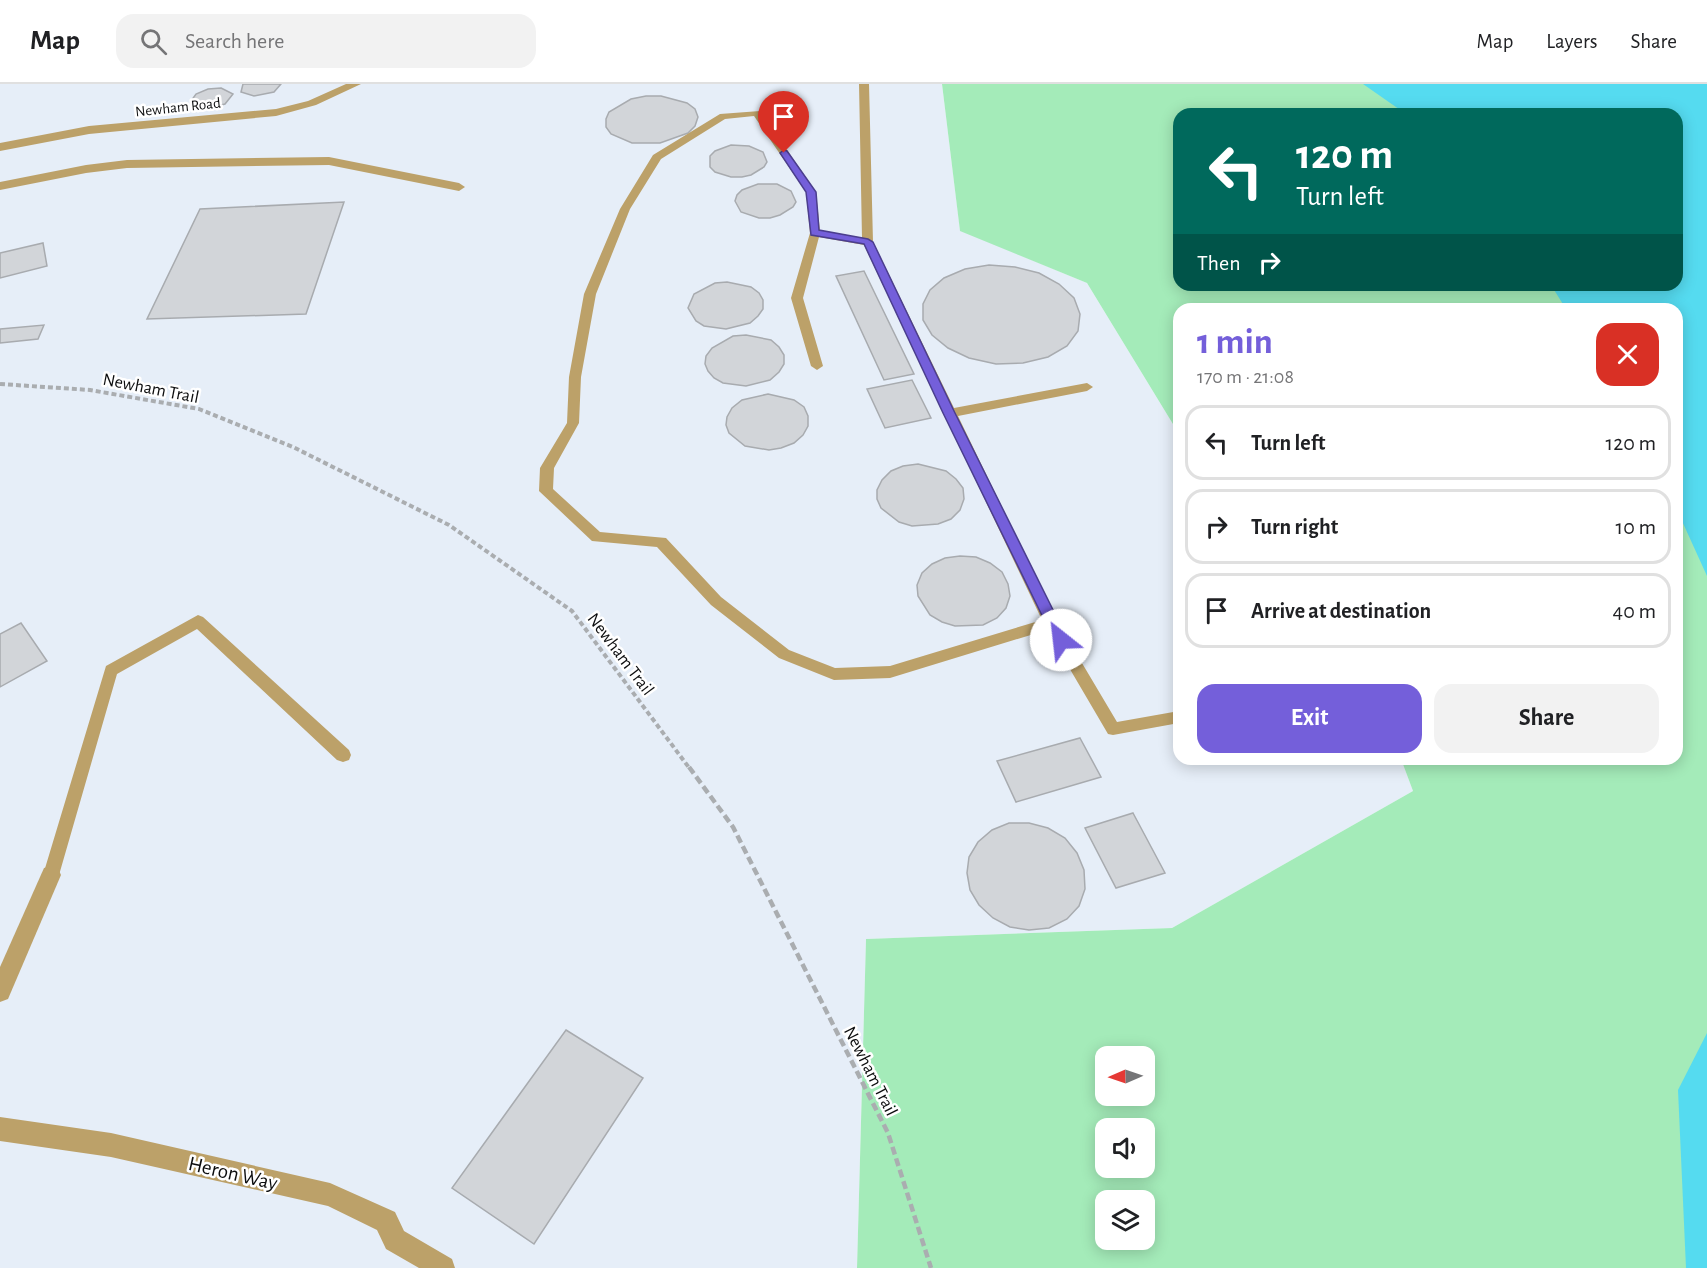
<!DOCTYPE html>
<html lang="en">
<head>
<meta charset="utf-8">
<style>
  body { margin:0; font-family:"Alegreya Sans",sans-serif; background:#f2f2f2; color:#202124; height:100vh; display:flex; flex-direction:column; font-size:22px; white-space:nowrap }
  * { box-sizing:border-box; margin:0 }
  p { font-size:20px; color:#757577 }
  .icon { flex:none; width:33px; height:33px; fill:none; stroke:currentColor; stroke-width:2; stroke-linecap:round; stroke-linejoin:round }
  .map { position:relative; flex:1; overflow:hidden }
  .drawer { position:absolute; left:1173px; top:219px; width:510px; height:462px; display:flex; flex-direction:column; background:#fff; border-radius:18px; box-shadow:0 3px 15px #0003 }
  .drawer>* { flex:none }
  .banner { position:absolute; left:1173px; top:24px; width:510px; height:183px; border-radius:18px; box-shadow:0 3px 15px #0003; background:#00695c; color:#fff; overflow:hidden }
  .needle { width:39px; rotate:268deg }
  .controls { position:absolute; left:1095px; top:962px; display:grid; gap:12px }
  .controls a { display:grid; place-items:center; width:60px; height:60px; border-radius:12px; background:#fff; box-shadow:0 3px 15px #0003; font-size:30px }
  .pin { position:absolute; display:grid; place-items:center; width:51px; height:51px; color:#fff; margin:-62px -26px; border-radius:50% 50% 50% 0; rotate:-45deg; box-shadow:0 0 6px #0007 }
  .pin .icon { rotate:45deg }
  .me { position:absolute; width:66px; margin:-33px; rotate:331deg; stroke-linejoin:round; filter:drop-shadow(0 0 4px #0008) }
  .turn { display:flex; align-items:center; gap:21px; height:126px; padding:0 24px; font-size:27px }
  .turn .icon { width:78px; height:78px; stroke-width:2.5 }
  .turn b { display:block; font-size:42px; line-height:51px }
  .then { display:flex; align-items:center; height:57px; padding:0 24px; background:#0003; gap:12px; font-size:22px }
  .round { display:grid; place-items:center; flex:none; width:63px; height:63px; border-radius:18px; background:#f2f2f2 }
  .head { display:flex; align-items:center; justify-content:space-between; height:102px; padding:0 24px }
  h1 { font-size:36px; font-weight:700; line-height:45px; color:#745fda }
  .cta { display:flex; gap:12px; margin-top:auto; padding:12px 24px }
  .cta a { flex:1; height:69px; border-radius:18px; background:#745fda; color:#fff; font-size:24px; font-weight:700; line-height:69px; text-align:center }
  .cta a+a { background:#f2f2f2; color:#202124 }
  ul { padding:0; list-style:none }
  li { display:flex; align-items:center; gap:18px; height:75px; margin:0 12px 9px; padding:0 12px; border:3px solid #e0e0e0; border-radius:18px }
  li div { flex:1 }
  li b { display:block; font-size:22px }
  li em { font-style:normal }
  header { display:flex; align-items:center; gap:36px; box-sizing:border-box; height:84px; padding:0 30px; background:#fff; border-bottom:2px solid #e0e0e0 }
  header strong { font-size:28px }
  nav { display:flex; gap:33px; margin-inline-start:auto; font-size:21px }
  .search { width:420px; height:54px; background:#f2f2f2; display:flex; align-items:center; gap:15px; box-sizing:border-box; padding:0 21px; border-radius:18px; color:#757577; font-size:22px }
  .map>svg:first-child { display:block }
</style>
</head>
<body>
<header>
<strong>Map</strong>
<div class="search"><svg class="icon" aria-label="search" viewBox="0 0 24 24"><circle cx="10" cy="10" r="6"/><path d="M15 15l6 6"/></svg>Search here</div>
<nav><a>Map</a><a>Layers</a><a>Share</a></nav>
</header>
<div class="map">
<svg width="1707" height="1184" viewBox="0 0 1707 1184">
  <rect width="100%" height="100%" fill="#f8fbff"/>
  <!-- built -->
  <path fill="#e6eef8" d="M0 0H942L960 146 1087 199 1179 350V675H1401L1413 707 1172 844 866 855 857 1184H0Z"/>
  <!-- green -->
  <g fill="#a4ebb9" fill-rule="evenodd">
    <path d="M942 0H1608L1632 30H1179V201H1631L1636 225H1179V350L1087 199 960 147Z"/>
    <path d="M1677 287 1707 297V1184H857L866 855 1172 844 1413 707 1401 675H1677ZM1106 972H1144V1011H1106ZM1106 1044H1144V1083H1106ZM1106 1116H1144V1155H1106Z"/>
  </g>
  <!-- water -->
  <g fill="#55dbf0">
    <path d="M1363 0H1707V492L1677 426V225H1566L1551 201H1677V30H1406Z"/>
    <path d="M1707 949V1184H1686L1678 1006Z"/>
  </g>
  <!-- building -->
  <g fill="#d2d5d9" stroke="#a8abaf" stroke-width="1.5">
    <path d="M243 0H281L274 8 254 12 241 8Z"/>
    <path d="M221 4 233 10 225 20 205 25 191 20V17L196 10 208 5Z"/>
    <path d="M646 12H661L687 19 695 25 698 33 695 42 688 49 660 59H632L611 50 606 43V35L609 28 631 15Z"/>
    <path d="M731 61 749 62 763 68 767 78 764 83 751 91 742 93H731L715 88 710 83V72L715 67Z"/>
    <path d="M758 100H777L791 107 796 118 793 123 780 131 770 134H759L741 128 735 117 737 111 742 106Z"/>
    <path d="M344 118 306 230 147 235 200 125Z"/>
    <path d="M43 159 47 182 0 194V169Z"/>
    <path d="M989 181 1015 183 1039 189 1059 200 1074 214 1080 230 1078 247 1067 262 1048 273 1023 279 996 280 969 274 948 264 932 251 923 236V220L930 206 944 194 965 185Z"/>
    <path d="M864 187 914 290 884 296 836 192Z"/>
    <path d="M727 198 751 203 759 209 763 216V225L758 232 750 239 726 245 704 242 696 237 688 224 694 210 715 199Z"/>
    <path d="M44 241 38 255 0 259V245Z"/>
    <path d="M746 251 771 256 779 263 784 271V280L779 288 770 296 746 302 723 299 714 294 708 287 705 280 706 272 712 264 733 252Z"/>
    <path d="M912 296 931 334 885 344 867 305Z"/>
    <path d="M768 310 794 316 804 323 808 332V342L803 351 794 359 781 364 769 366 745 362 729 349 726 341 727 333 732 324 742 316Z"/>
    <path d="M918 380 946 387 956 395 963 404 964 415 960 426 951 435 938 440 912 442 899 438 881 424 877 415V406L882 396 891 387 903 382Z"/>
    <path d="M960 472 976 473 990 479 1002 488 1008 500 1010 512 1006 524 997 534 983 541 955 542 942 538 930 531 918 512 917 501 922 489 932 480 945 474Z"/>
    <path d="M21 539 47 577 0 603V550Z"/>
    <path d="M1080 654 1101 693 1016 718 997 677Z"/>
    <path d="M1133 729 1165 789 1116 804 1085 744Z"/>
    <path d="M1009 739H1029L1048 744 1065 754 1077 769 1084 786 1085 805 1079 822 1067 835 1049 844 1029 846 1010 843 993 834 979 821 970 806 967 789 969 773 978 758 992 746Z"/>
    <path d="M566 946 643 994 534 1160 452 1104Z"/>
  </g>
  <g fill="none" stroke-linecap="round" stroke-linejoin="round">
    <!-- path-far1 -->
    <path stroke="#aaadb0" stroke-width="4" stroke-dasharray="5 3" stroke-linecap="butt" d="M0 300 90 306 199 325 293 363 449 441 572 527 690 685"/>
    <!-- path -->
    <path stroke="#aaadb0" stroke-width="4.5" stroke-dasharray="8 4" stroke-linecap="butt" d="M689 683 733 743 888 1049 931 1184"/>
    <!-- lane -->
    <g fill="#bca169" fill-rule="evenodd">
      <path d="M859 0H869L873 158 954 324 1087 299 1093 303 1087 307 958 332 1057 537 1117 638 1179 627V639L1113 651 1108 650 1047 546 890 594 834 596 779 574 711 521 657 463 592 457 539 407 540 384 567 339 569 293 584 210 620 125 653 71 720 30 760 27 816 108 820 147 862 154ZM754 32 806 108 810 149 791 214 811 282 817 286 823 282 803 214 819 153 864 161 1042 536 890 582 835 584 789 566 721 513 666 454 600 448 553 405 554 384 579 339 581 293 596 210 630 125 661 75 725 35Z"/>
      <path d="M198 531 203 533 349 666 351 671 349 676 343 678 337 676 197 545 117 590 59 791 57 796 51 799 45 796 43 791 106 582Z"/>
    </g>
    <!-- street -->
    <g fill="#bca169" fill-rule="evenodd">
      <path d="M346 0H361L316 21 276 32 89 50 0 67V59L89 42 276 25 308 17Z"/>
      <path d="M329 73 459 99 465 103 459 107 329 81 127 84 86 89 0 106V98L86 81 127 76Z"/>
      <path d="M51 782 58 784 61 791 8 915 0 918V883L44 784Z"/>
      <path d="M0 1033 111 1049 330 1099 395 1128 404 1147 452 1175 455 1184H419L386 1165 377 1146 328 1122 111 1073 0 1057Z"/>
    </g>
  </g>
  <!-- route -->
  <path fill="#745fda" stroke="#4b3e8e" stroke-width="1.5" d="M784 66 787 67 816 108 819 146 868 155 873 158 955 329 1068 556 1066 560 1061 562 1054 556 943 329 864 160 811 151 806 108 780 69Z"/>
  <g text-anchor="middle" stroke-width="5" stroke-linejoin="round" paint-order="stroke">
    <!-- far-street labels -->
    <g font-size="15" fill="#0c0d0e" stroke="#fff">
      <text transform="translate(178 23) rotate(-6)" y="5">Newham Road</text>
    </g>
    <!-- street labels -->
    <g font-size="18" fill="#0c0d0e" stroke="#fff">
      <text transform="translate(151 304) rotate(11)" y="6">Newham Trail</text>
      <text transform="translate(621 570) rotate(53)" y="6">Newham Trail</text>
      <text transform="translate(871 987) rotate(63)" y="6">Newham Trail</text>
    </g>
    <!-- near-street labels -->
    <g font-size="21" fill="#0c0d0e" stroke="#fff">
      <text transform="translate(233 1089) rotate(13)" y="7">Heron Way</text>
    </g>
  </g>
</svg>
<div class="controls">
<a><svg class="needle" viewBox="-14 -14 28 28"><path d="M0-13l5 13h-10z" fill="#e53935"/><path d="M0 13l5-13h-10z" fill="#757577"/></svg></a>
<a><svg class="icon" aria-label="sound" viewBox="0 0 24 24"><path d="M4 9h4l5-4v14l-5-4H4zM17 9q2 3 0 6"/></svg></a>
<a><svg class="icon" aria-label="layers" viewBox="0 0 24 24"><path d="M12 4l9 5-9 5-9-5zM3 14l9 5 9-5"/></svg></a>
</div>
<div class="pin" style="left:784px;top:69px;background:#d93025"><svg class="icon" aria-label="arrive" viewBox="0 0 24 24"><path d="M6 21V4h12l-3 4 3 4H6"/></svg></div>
<svg class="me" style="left:1061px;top:556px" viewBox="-20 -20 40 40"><circle r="19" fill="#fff"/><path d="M0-13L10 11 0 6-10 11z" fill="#745fda"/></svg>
<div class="banner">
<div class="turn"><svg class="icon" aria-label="left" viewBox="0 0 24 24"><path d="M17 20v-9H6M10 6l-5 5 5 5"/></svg><div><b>120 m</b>Turn left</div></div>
<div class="then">Then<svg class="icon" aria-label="right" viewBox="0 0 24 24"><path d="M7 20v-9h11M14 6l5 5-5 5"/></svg></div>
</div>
<section class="drawer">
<div class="head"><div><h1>1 min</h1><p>170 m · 21:08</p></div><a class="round" style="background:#d93025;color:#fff"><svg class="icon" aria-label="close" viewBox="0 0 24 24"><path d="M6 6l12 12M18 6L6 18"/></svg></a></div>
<ul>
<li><svg class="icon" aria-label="left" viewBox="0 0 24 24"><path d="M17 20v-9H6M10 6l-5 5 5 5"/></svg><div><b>Turn left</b></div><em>120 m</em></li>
<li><svg class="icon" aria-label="right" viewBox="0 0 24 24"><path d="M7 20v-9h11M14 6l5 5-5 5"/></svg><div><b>Turn right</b></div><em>10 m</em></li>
<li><svg class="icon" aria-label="arrive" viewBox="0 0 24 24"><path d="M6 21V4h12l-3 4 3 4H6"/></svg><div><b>Arrive at destination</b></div><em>40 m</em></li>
</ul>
<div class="cta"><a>Exit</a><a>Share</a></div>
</section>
</div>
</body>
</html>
